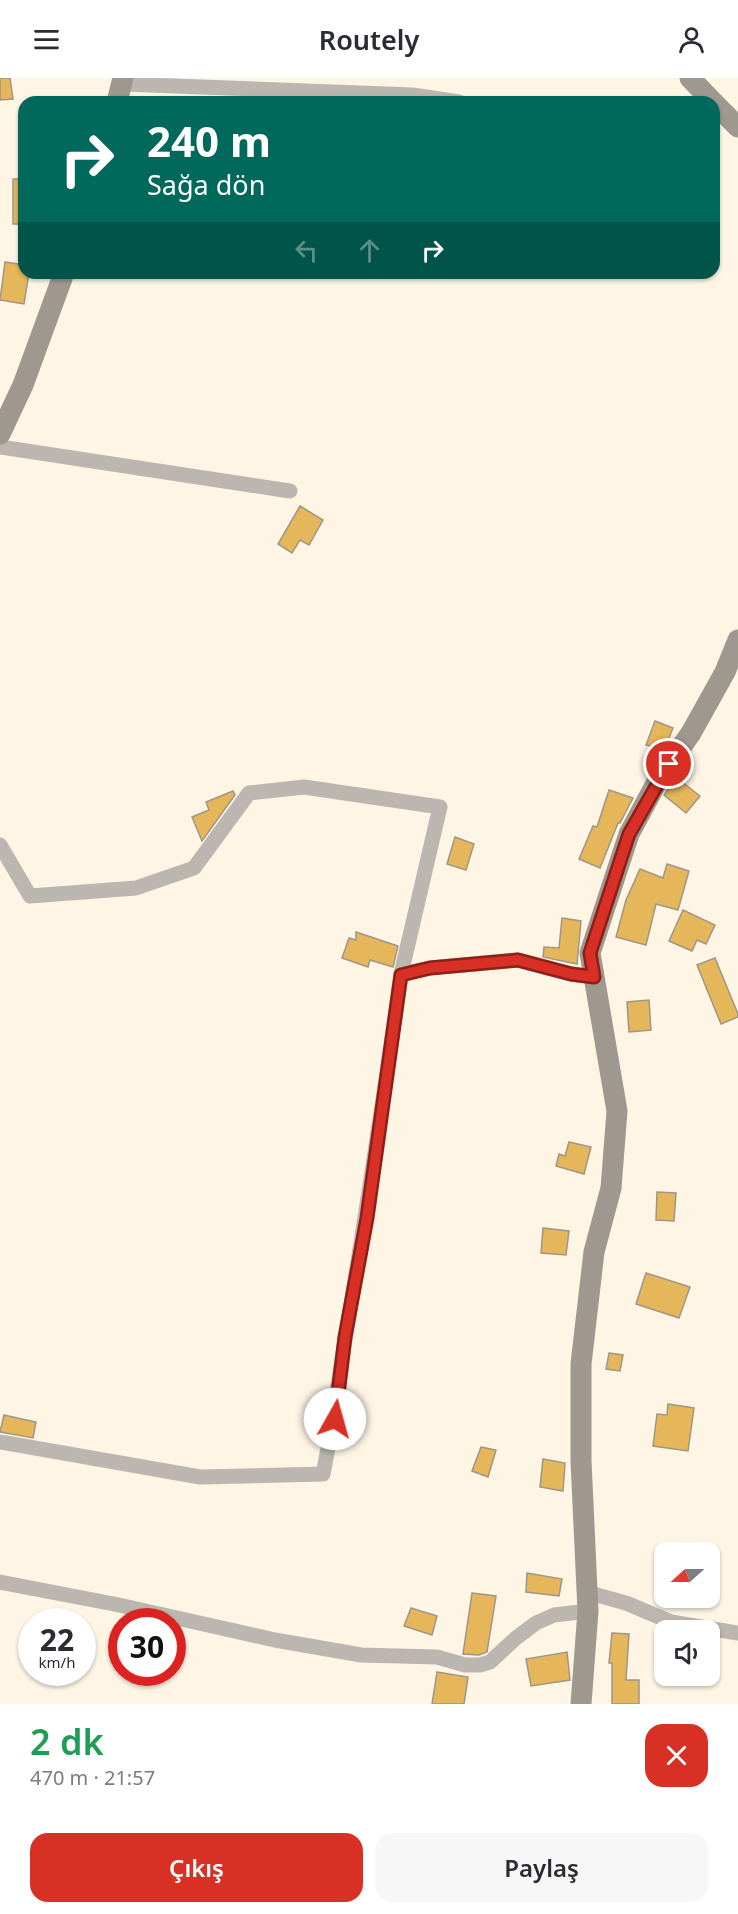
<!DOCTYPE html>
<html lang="tr">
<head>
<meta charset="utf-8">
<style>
  body { margin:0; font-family:"Noto Sans",sans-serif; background:#f7f7f7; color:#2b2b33; height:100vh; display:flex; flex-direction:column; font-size:22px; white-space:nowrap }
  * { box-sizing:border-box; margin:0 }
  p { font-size:20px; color:#7c7c81 }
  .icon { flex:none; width:33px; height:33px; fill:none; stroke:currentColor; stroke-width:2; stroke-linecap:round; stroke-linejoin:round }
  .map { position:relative; height:1626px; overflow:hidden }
  .panel { display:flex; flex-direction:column; background:#fff; flex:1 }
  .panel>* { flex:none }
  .banner { position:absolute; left:18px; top:18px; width:702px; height:183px; border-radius:18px; box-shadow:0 2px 4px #0004; background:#00695c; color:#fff; overflow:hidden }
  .needle { width:39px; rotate:249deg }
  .fabs { position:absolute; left:654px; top:1464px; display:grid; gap:12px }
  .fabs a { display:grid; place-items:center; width:66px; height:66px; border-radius:12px; background:#fff; box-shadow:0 2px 4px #0004; font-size:30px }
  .speed { position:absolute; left:18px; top:1530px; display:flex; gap:12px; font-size:30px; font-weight:700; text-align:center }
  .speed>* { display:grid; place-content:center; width:78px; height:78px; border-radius:50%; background:#fff; box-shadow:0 2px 4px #0004; line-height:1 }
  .speed small { font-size:15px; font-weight:400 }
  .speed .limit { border:9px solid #d22; background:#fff; color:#111 }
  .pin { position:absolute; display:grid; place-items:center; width:51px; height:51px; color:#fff; margin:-26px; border:3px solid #fff; border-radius:50%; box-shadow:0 2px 6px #0007 }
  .me { position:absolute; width:66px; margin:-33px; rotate:7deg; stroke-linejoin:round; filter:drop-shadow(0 0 4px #0008) }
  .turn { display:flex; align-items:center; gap:21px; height:126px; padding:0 30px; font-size:27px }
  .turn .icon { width:78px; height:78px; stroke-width:2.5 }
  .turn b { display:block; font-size:42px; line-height:51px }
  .lanes { display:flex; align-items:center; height:57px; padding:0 30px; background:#0003; justify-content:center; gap:30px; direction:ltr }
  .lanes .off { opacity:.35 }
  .round { display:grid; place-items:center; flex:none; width:63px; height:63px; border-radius:18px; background:#f7f7f7 }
  .head { display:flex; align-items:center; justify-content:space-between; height:102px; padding:0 30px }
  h1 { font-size:36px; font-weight:600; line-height:45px; color:#1e9e55 }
  .action { display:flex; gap:12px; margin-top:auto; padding:12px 30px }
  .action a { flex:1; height:69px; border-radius:18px; background:#d93025; color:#fff; font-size:24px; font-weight:600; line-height:69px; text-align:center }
  .action a+a { background:#f7f7f7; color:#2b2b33 }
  header { display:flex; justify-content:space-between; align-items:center; height:78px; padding:0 30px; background:#fff; font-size:27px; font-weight:600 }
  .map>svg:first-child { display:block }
</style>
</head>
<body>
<header><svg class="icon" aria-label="menu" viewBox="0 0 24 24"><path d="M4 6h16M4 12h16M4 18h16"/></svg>Routely<svg class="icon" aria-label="person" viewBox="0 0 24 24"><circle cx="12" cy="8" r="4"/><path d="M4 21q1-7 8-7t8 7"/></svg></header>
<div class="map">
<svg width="738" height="1626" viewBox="0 0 738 1626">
  <rect width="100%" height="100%" fill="#fef5e5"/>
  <!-- building -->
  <g fill="#e6b75a" stroke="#9e9687" stroke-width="1.5">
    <path d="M0 0H10L13 21 0 22Z"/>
    <rect x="13" y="101" width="11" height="45"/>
    <path d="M5 184 24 187V195H29L24 226 0 222Z"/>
    <path d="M300 428 323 442 309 467 300 462 292 475 278 466Z"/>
    <path d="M655 643 673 650 664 672 646 667Z"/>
    <path d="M676 699 700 718 686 735 664 717Z"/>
    <path d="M609 712 633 720 620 745H618L600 790 579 781 593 748 597 749Z"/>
    <path d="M233 713 235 717 202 763 192 739 209 732 206 724Z"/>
    <path d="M455 759 474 766 466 792 447 786Z"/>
    <path d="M667 786 689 793 678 832 656 826 646 867 616 859 626 822 640 791 663 800Z"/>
    <path d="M683 832 715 847 706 866 697 862 692 873 669 863Z"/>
    <path d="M562 840 581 843 577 886 543 879 544 869 559 870Z"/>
    <path d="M356 854 398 868 393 889 370 882 368 889 342 880 349 860 356 862Z"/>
    <path d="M715 880 738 936V939L721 946 697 887Z"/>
    <path d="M649 922 651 952 629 954 627 924Z"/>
    <path d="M569 1064 591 1069 584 1096 556 1088 559 1076 565 1078Z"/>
    <path d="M657 1114 676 1115 674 1143 656 1142Z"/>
    <path d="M543 1150 569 1153 566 1177 541 1175Z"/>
    <path d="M646 1195 690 1209 679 1240 636 1226Z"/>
    <path d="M609 1275 623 1277 620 1293 606 1291Z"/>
    <path d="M668 1326 694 1330 688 1373 653 1368 657 1336 667 1337Z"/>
    <path d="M4 1337 36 1344 33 1360 0 1354Z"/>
    <path d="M481 1369 496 1372 488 1399 472 1393Z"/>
    <path d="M543 1381 565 1385 563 1413 540 1409Z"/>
    <path d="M527 1495 562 1501 559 1518 526 1514Z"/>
    <path d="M472 1515 496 1518 487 1574 479 1577 463 1576Z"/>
    <path d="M411 1530 437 1538 432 1557 404 1548Z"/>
    <path d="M612 1555 629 1556 626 1602H639V1626H612V1585H609Z"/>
    <path d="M567 1574 570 1602 531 1608 526 1581Z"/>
    <path d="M437 1594 468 1599 464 1626H432Z"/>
  </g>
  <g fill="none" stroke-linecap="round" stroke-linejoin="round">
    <!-- street -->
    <g stroke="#bbb7b0" stroke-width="15">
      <path d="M122 6 413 17 459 24"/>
      <path d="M0 369 290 413"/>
      <path d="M0 767 30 818 136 810 194 790 249 715 304 709 440 729 401 896"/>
      <path d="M0 1364 200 1399 323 1396C333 1349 338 1303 346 1256 366 1137 384 1017 401 896L430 890 517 882 571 896 594 899"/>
      <path d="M0 1504 119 1527 275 1562 361 1577 437 1579 465 1587H480L490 1584 516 1560 536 1545 554 1537 588 1533"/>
      <path d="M586 1514 626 1525 671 1544 738 1555"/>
    </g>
    <!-- secondary -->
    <g stroke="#9e988e" stroke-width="21">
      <path d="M690 0 713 24"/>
      <path d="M117 24 123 0"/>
      <path d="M714 25 738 49"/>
      <path d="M0 356 23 307 64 195"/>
      <path d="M581 1626 588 1533 581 1383V1286L594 1174 611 1110 617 1033 590 875 629 756 658 702 691 655 725 594 738 562"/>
    </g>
  </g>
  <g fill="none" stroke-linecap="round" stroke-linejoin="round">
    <defs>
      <path id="route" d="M335 1341 345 1259 367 1140 401 897 430 890 518 882 571 896 594 899 590 875 629 756 669 686"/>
    </defs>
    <!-- route casing -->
    <use href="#route" stroke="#8d1f18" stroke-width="15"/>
    <!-- route -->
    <use href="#route" stroke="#d93025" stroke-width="10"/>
  </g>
</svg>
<div class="fabs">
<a><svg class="needle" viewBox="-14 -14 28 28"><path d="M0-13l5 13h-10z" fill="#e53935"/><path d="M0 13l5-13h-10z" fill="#7c7c81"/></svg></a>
<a><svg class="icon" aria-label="sound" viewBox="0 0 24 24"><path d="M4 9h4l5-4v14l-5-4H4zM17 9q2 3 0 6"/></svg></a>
</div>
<div class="speed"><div>22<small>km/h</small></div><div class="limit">30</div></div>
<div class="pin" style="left:669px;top:686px;background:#d93025"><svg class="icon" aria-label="arrive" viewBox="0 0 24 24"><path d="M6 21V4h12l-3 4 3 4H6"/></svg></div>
<svg class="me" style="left:335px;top:1341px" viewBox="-20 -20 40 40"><circle r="19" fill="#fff"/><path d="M0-13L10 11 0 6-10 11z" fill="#d93025"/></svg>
<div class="banner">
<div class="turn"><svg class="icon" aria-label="right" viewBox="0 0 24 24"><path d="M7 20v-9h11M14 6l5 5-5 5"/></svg><div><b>240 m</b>Sağa dön</div></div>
<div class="lanes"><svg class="icon off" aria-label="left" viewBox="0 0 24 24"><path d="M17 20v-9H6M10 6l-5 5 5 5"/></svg><svg class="icon off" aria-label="ahead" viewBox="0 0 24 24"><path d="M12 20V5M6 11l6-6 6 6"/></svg><svg class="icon" aria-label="right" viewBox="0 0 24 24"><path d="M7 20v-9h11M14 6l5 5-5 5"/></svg></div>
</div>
</div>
<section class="panel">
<div class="head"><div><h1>2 dk</h1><p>470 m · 21:57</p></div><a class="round" style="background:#d93025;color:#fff"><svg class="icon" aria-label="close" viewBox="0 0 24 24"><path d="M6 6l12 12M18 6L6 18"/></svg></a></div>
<div class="action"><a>Çıkış</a><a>Paylaş</a></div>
</section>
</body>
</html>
